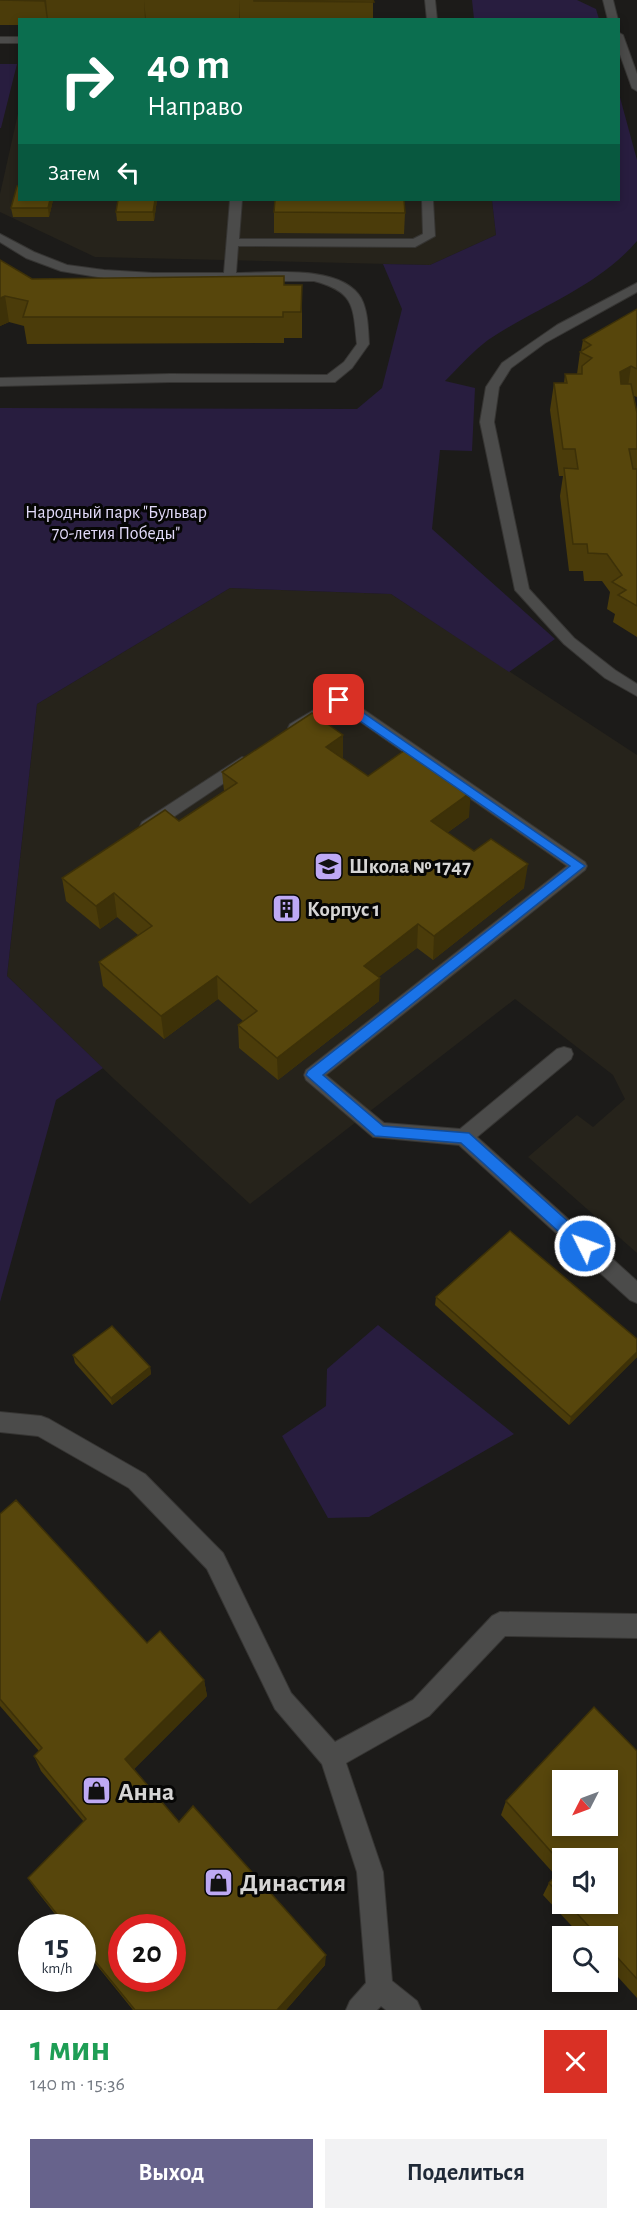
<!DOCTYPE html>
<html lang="ru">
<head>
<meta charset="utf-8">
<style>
  body { margin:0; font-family:"Alegreya Sans",sans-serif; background:#f2f2f3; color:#1f2937; height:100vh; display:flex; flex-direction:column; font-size:22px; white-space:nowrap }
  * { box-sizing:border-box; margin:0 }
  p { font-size:20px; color:#747a83 }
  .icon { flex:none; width:33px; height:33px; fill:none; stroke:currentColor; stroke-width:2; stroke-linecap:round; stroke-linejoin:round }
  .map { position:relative; height:2010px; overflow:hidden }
  .side { display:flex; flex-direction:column; background:#fff; flex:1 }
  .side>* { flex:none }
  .top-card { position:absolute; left:18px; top:18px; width:602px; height:183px; border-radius:0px; box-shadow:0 3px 9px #0003; background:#0b6e4f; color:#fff; overflow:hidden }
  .needle { width:39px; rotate:228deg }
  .controls { position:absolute; left:552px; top:1770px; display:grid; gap:12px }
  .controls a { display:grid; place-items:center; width:66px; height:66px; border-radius:0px; background:#fff; box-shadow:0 3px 9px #0003; font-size:30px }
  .speed { position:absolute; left:18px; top:1914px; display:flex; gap:12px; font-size:30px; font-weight:700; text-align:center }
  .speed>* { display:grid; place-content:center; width:78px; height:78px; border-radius:50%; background:#fff; box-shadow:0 3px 9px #0003; line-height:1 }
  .speed small { font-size:15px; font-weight:400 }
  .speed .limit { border:9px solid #d22; background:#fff; color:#111 }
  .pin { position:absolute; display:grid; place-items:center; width:51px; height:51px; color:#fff; margin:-26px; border-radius:12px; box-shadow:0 3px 9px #0006 }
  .me { position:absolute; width:66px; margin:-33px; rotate:312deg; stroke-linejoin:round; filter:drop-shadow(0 0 4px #0008) }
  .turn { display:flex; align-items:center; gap:21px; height:126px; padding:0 30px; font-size:27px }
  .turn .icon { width:78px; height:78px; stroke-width:2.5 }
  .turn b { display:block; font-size:42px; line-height:51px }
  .then { display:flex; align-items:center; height:57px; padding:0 30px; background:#0003; gap:12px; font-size:22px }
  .round { display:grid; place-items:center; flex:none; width:63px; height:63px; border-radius:0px; background:#f2f2f3 }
  .summary { display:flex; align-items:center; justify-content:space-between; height:102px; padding:0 30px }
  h1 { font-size:36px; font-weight:700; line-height:45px; color:#1e9e55 }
  .action { display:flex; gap:12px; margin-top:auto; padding:12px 30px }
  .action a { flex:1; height:69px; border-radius:0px; background:#67638c; color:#fff; font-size:24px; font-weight:700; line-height:69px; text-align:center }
  .action a+a { background:#f2f2f3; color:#1f2937 }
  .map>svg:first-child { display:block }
</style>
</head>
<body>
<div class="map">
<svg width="637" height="2010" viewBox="0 0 637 2010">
  <rect width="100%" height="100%" fill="#1c1b19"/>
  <!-- built -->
  <g fill="#26231b">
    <path d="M19 109 20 200H492L496 235 430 265 95 257 0 212V194Z"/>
    <path d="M230 588 391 594 637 755V1253L528 1157 577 1115 593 1127 625 1099 613 1075 515 999 250 1204 115 1080 7 976 37 704Z"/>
  </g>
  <!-- green -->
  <g fill="#281d3f">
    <path d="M472 0H577L596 9 599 19H474Z"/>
    <path d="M0 64H17L1 128H0Z"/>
    <path d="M618 90 637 160V241C598 287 537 307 488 340 473 351 458 368 445 381L475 388 472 451 440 450 432 529 555 639 509 672 391 594 230 588 37 704 7 976 103 1068 56 1100 0 1302V408L357 409 382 388 402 309 383 264 430 265 496 235 492 200H618Z"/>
    <path d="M378 1325 514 1434 369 1517 328 1518 282 1436 326 1406 327 1369Z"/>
  </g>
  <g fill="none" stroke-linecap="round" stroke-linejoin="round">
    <defs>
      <g id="lane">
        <path d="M425 0H435L437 20H427Z"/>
        <path d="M603 0H613L618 20H608Z"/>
        <path d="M618 32 623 35 637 74V91L632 88 618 49Z"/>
        <rect x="0" y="37" width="20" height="6"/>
        <path d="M230 200H242L239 239H413L423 234 422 200H433L435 236 415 247 238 246 236 273C270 273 341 264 361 298 368 311 368 329 369 344L352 368 335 382H170L0 386V378L170 374 327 375 344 362 357 344C353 306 355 292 314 281H153L104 278 61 271 26 258 0 242V234L34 252 67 265 104 270 153 273H224Z"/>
        <path d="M637 283V292L545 343 511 368 499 387 494 422 529 589 574 638 615 670 637 684V696L605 678 564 644 515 590 480 422 486 387 502 363 557 325Z"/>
        <path d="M339 695 344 696 585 862 587 866 585 870 326 1075 384 1123 460 1129 557 1049 564 1047 571 1049 573 1054 571 1059 477 1137 637 1281V1303L630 1300 459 1145 373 1137 306 1080 304 1075 306 1070 567 866 339 707 302 732H290L288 728 290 724Z"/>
        <path d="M242 757 248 759 250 763 248 767 154 830H142L140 826 142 822Z"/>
        <path d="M0 1412 41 1416 49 1419 145 1474 223 1553 291 1693 335 1742 413 1700 492 1616 500 1612 637 1614V1638L505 1636 429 1716 346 1763 383 1872 392 1981 417 2001 421 2010H386L381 2006 377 2010H346L350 2001 366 1983 357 1872 322 1764 275 1709 207 1569 129 1488 38 1436 0 1432Z"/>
      </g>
    </defs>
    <!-- lane casing -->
    <use href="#lane" stroke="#363533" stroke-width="2"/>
    <!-- lane -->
    <use href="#lane" fill="#4b4b4a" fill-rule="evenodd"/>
  </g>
  <!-- wall -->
  <g fill="#4b3c0a" fill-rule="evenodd">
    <path d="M0 0H373V20H20V25H0Z"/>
    <path d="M53 200 49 217H13L11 208Z"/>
    <path d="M118 200H157L154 221H117L116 212Z"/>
    <path d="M274 212 405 213 404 234 274 233Z"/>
    <path d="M0 260 32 279 302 285V338H284V343L27 344 24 326 9 322 0 326Z"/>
    <path d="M637 309V397L634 396 637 413V637L613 622 615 614 607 609 610 592 602 581H584L583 571H569L560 496 563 476H559L550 410 554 383H564L565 374H577L580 352 581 351 583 340Z"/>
    <path d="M343 759 368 776 469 817 447 833 524 888 433 960 417 948 378 977 379 1001 278 1080 239 1048 238 1025 243 1021 218 999 164 1039 103 986 99 962 138 935 117 917 100 929 66 901 62 878 179 821 224 791 222 772Z"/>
    <path d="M436 1297 637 1339V1357L569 1425 435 1305Z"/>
    <path d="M73 1355 150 1367 151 1374 112 1405 75 1363Z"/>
    <path d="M0 1514 147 1643 204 1680 207 1696 134 1769 179 1822 325 1965 286 2010H133L82 1947V1928H66L36 1890 28 1878 84 1822 41 1771 34 1756 39 1751 0 1706Z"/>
    <path d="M637 1751V1998L608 1966V1936H581L543 1895 549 1883 556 1876 501 1815 506 1801ZM562 1858 608 1904H562Z"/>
  </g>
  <!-- shaded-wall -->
  <g fill="#3d3108">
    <path d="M44 0H46L48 20H47Z"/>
    <path d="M144 0 146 20H145Z"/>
    <path d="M239 0 240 20H239Z"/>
    <path d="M50 200H53L49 217 48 208Z"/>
    <path d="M155 200H157L154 221 153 212Z"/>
    <path d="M5 296 9 322 0 326V298Z"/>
    <path d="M631 366 627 393 616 399 620 372Z"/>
    <path d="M343 735V760L326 747Z"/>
    <path d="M471 792 469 817 430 845 431 821Z"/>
    <path d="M528 864 524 888 433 960 434 936Z"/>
    <path d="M114 893 117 917 100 929 96 906Z"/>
    <path d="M418 924 417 948 363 989 364 966Z"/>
    <path d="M217 976 218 999 164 1039 161 1016Z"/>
    <path d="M380 978 379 1001 278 1080 277 1058Z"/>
    <path d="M637 1352V1357L569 1425 571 1417Z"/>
    <path d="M150 1367 151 1374 112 1405 111 1398Z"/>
    <path d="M204 1680 207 1696 130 1773 125 1759Z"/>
    <path d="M326 1955 325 1965 286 2010H277Z"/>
  </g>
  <!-- building -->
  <g fill="#57460c" stroke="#3d3108" stroke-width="1.5" fill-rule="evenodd">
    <path d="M0 0H44V1Z"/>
    <path d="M254 0H373L374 2 254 1Z"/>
    <path d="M17 186H20V200H50L48 208H11Z"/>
    <path d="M118 200H155L153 212H116Z"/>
    <path d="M275 200H404L405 213 274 212Z"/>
    <path d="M0 260 32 279 284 276V285H302L301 312H283V317H23L28 301 5 296 0 298Z"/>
    <path d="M637 309V369L631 366 620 372 621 384H631L637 413V449H629L633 469H637V606L618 595 626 590 612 582 622 575 607 554 588 553 587 544H573L564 468 578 469 575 449H563L554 383H567L565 374H582V366L592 358 580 352 591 345 583 340Z"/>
    <path d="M312 713 343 735 326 747 368 776 408 748 471 792 431 821 474 851 491 839 528 864 434 936 418 924 364 966 380 978 277 1058 238 1025 257 1011 217 976 161 1016 99 962 152 926 114 893 96 906 62 878 165 810 179 821 237 783 222 772Z"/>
    <path d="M510 1231 637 1339V1352L571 1417 436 1297Z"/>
    <path d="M112 1326 150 1367 111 1398 73 1355Z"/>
    <path d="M16 1500 147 1643 160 1631 204 1680 125 1759 179 1822 193 1806 326 1955 277 2010H135L82 1945V1928H68L28 1878 86 1819 34 1756 42 1748 0 1699V1514ZM122 1928H172V1978H122Z"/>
    <path d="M594 1707 637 1751V1979L608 1947V1936H598L568 1904H608V1858H562V1864L506 1801ZM562 1780H608V1826H562Z"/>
    <path d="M562 1868V1898L549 1883Z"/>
  </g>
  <!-- route -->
  <path fill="#1a73e8" stroke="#114b97" stroke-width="1.5" d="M339 696 585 866 323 1075 383 1126 469 1133 591 1242 593 1246 591 1251 585 1253 580 1251 461 1143 375 1136 306 1075 308 1071 570 866 334 703 333 700Z"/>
  <!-- icons -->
  <defs>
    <symbol id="school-square" viewBox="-11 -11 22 22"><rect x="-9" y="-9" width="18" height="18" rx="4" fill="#bea9f4" stroke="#060605"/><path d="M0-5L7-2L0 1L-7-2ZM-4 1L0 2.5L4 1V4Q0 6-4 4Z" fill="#111"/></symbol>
    <symbol id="building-square" viewBox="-11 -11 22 22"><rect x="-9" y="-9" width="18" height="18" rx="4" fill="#bea9f4" stroke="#060605"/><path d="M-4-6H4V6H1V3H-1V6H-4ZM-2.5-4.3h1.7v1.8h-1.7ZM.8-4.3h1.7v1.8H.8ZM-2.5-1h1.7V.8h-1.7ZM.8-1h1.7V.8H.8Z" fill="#111"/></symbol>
    <symbol id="shop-square" viewBox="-11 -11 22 22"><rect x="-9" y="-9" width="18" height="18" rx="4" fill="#bea9f4" stroke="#060605"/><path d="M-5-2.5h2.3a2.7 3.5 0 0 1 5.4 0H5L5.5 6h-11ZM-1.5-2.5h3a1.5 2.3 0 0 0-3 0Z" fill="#111"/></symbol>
  </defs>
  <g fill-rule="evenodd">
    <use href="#school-square" x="312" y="850" width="33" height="33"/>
    <use href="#building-square" x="270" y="892" width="33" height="33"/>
    <use href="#shop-square" x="80" y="1774" width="33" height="33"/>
    <use href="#shop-square" x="202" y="1866" width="33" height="33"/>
  </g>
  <g text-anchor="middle" stroke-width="6" stroke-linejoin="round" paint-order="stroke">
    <!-- far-park labels -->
    <g font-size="18" fill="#e3dbfa" stroke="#060605">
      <text x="116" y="518">Народный парк "Бульвар<tspan x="116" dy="21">70-летия Победы"</tspan></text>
    </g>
    <!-- poi labels -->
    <g font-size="21" font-weight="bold" fill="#d6d5d4" stroke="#060605" text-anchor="start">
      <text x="349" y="873">Школа № 1747</text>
      <text x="307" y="916">Корпус 1</text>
    </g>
    <!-- near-poi labels -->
    <g font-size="26" font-weight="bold" fill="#d6d5d4" stroke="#060605" text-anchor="start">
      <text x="118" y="1800">Анна</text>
      <text x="240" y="1891">Династия</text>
    </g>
  </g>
</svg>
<div class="controls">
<a><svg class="needle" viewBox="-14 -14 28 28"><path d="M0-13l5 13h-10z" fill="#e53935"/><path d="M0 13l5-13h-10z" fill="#747a83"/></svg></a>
<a><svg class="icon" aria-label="sound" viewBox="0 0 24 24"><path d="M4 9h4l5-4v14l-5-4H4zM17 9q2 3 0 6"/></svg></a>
<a><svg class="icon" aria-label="search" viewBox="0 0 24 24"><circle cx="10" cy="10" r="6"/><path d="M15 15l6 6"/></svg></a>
</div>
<div class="speed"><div>15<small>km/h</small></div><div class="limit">20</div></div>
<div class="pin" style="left:339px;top:700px;background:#d93025"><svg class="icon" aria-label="arrive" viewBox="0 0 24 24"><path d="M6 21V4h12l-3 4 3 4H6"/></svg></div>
<svg class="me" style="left:585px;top:1246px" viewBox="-20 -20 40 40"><circle r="17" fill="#1a73e8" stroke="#fff" stroke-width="3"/><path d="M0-11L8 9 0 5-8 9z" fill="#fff"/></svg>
<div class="top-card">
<div class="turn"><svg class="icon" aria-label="right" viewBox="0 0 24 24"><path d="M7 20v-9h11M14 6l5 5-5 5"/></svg><div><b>40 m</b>Направо</div></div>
<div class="then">Затем<svg class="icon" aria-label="left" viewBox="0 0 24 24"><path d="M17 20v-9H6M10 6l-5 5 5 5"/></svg></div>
</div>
</div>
<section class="side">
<div class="summary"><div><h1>1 мин</h1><p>140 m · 15:36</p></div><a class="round" style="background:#d93025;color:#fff"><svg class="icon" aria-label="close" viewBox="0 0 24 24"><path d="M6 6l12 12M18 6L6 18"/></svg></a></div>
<div class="action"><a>Выход</a><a>Поделиться</a></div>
</section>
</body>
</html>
